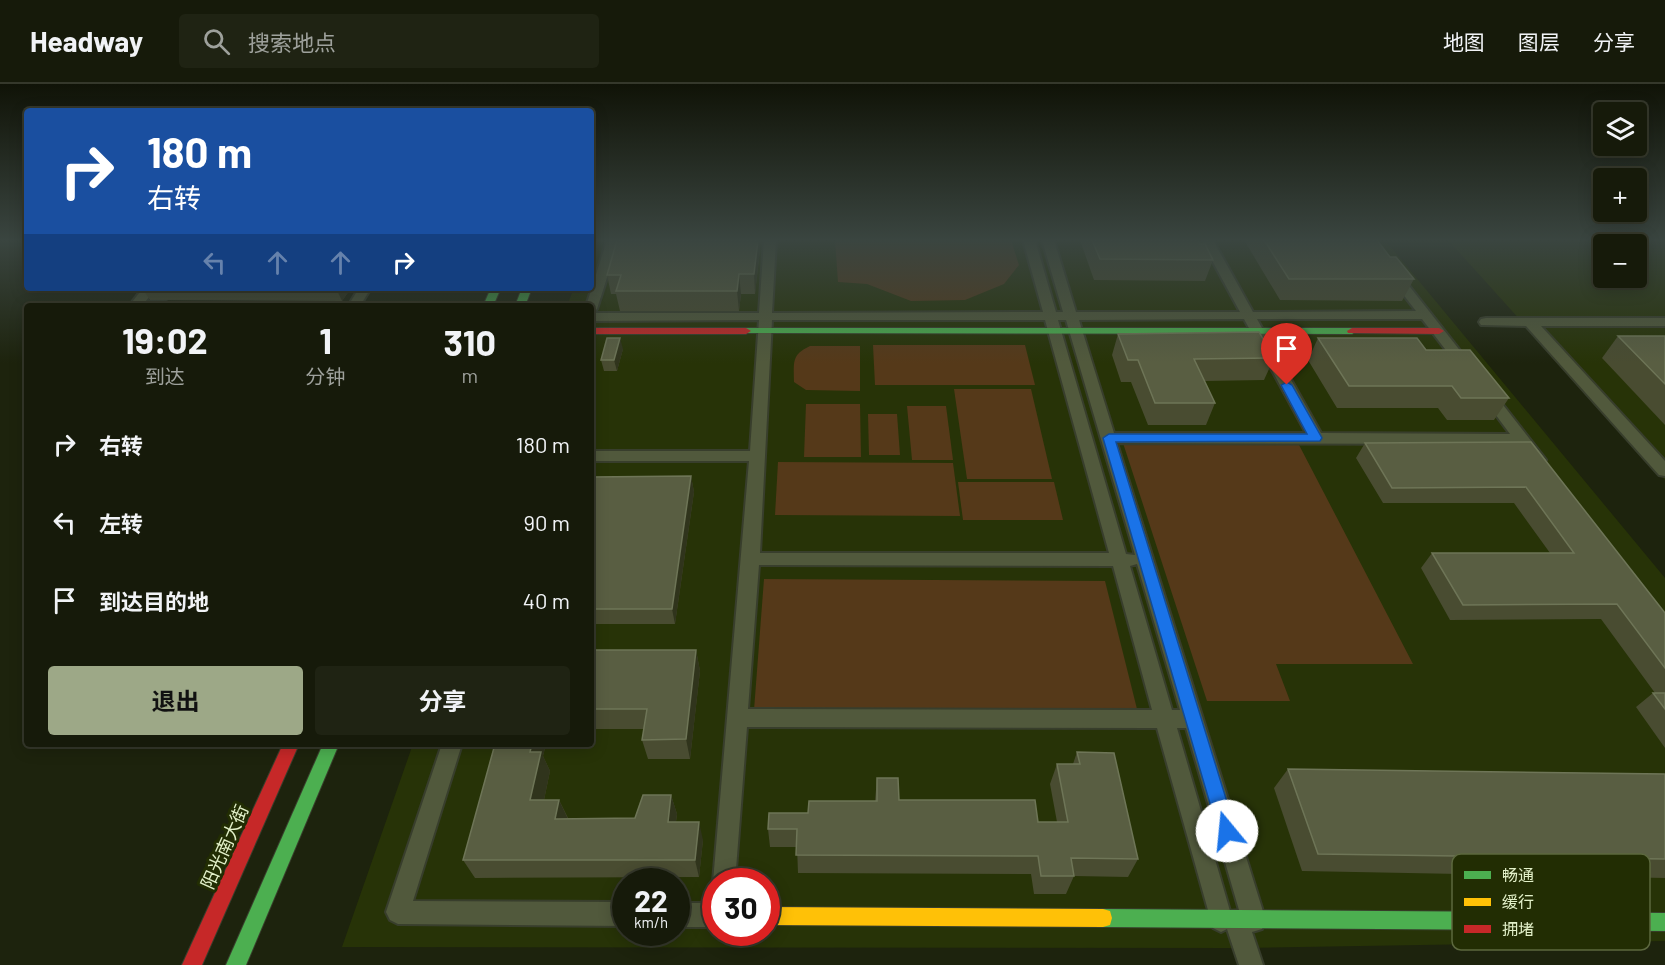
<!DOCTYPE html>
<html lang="zh">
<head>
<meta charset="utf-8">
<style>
  body { margin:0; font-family:Barlow,"Noto Sans SC",sans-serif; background:#1f2313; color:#f1f3f6; height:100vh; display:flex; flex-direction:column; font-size:22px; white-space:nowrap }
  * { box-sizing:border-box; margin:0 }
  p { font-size:20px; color:#9ea19c }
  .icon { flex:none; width:33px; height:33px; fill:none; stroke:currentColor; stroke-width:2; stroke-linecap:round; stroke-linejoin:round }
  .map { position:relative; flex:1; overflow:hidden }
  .panel { position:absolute; left:24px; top:219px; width:570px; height:444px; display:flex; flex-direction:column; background:#161a0a; border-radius:6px; box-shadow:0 3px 15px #0003,0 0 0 2px #35382b }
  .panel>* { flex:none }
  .guide { position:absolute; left:24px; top:24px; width:570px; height:183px; border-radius:6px; box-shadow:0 3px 15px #0003,0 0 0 2px #35382b; background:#1a4fa0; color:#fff; overflow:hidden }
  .controls { position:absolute; left:1593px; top:18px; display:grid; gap:12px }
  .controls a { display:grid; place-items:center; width:54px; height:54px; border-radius:6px; background:#161a0a; box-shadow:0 3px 15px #0003,0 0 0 2px #35382b; font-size:30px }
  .speed { position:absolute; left:612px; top:784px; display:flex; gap:12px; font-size:30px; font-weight:700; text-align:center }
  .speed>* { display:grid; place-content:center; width:78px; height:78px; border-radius:50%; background:#161a0a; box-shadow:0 3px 15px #0003,0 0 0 2px #35382b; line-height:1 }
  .speed small { font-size:15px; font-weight:400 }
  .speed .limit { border:9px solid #d22; background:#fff; color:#111 }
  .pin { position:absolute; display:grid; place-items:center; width:51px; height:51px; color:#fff; margin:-62px -26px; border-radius:50% 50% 50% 0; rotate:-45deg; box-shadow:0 0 6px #0007 }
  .pin .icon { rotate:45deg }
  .me { position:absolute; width:66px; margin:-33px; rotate:343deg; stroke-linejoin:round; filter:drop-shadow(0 0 4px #0008) }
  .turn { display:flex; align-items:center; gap:21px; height:126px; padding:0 24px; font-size:27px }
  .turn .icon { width:78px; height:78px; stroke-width:2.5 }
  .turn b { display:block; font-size:42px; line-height:51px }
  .lanes { display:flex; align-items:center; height:57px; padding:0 24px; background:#0003; justify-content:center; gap:30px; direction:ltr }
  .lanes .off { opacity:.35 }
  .eta { display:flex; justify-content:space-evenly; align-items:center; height:102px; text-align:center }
  .eta b { font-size:36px; font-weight:700; line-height:42px }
  .button { display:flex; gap:12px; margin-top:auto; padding:12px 24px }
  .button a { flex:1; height:69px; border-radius:6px; background:#9da887; color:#111; font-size:24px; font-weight:700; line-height:69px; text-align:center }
  .button a+a { background:#1f2313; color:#f1f3f6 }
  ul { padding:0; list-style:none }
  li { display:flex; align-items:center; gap:18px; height:78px; padding:0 24px }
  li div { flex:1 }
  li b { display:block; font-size:22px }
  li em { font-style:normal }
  header { display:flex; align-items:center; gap:36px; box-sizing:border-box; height:84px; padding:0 30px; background:#161a0a; border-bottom:2px solid #35382b }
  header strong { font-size:28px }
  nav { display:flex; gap:33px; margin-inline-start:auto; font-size:21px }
  .search { width:420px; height:54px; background:#1f2313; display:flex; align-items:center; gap:15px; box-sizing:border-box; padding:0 21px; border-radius:6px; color:#9ea19c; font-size:22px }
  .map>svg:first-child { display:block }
</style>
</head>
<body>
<header>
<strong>Headway</strong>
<div class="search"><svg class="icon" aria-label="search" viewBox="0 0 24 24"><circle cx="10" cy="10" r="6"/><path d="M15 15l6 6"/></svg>搜索地点</div>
<nav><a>地图</a><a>图层</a><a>分享</a></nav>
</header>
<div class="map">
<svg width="1665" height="881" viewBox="0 0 1665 881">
  <rect width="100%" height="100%" fill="#1d230d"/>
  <!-- built -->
  <g fill="#273307" fill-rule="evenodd">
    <path d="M591 156H1385L1665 494V857L1245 864 342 863 413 660H591V222H567L574 204H591ZM626 798H676V849H626ZM716 798H766V849H716Z"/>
    <path d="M1448 156H1665V396L1522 238ZM1604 160H1636V194H1604Z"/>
  </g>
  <!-- green -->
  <g fill="#553919">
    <path d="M835 156H1011L1019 181 1004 200 965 216 911 217 867 200 838 198Z"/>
    <path d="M873 261H1025L1035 301H875Z"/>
    <path d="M810 262H860V307L806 306 794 298C794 278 791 271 810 262Z"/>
    <path d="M954 305H1031L1052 395H967Z"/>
    <path d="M806 320H860L861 373H804Z"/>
    <path d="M907 322H946L953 376H912Z"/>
    <path d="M868 330H897L900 371H869Z"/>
    <path d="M1123 359H1298L1413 580H1276L1290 617H1207Z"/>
    <path d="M778 378 953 379 960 432 775 431Z"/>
    <path d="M958 398H1054L1063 436H963Z"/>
    <path d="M764 495 1105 497 1138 629 754 626Z"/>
  </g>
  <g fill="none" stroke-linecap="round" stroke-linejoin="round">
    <defs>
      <g id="street">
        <path d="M607 156H619L597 225 591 229V222H586Z"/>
        <path d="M764 156H776L772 229 1043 228 1023 156H1035L1056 228H1063L1042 156H1054L1076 228H1240L1201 156H1213L1253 228 1416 227 1361 156H1373L1473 283 1466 287 1461 286 1422 235H1257L1321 349 1510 350 1481 311 1488 306 1493 308 1543 372 1546 376 1543 380H1533L1518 360 1117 359 1266 837 1262 845 1252 848 1263 881H1239L1227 845 1221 848 1213 844 1157 644 747 643 735 798H716V805L713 798 749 377H591V367H750L759 236 591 237V229H759ZM1244 235 1306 349H1114L1079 236ZM772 236H1045L1109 469H760ZM1058 236H1066L1135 471 1126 470ZM1137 480 1180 626H1172L1130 482ZM759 481 1113 482 1152 626 748 625ZM1177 644H1186L1239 826 1230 827Z"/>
        <path d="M143 204H156L145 218H166L172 222H129Z"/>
        <path d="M359 204H371L360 222H348Z"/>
        <path d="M1486 234H1665V242H1541L1665 377V392L1659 391 1526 242 1481 241 1479 238 1481 235Z"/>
        <path d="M442 660H462L413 817 626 818V842L398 840 390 836 386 828Z"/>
        <rect x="676" y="819" width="40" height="24"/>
      </g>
      <g id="fast">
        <path d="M491 204H501L493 222H483Z"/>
        <path d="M522 204H532L525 222H515Z"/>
        <path d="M746 244H1352L1357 247 1352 250 742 249V245Z"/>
        <path d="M323 660H339L246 881H226Z"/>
        <path d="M1103 825 1665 829V847L1103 843 1096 841 1094 834 1096 827Z"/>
      </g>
      <path id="slow" d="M766 823 1103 825 1110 827 1112 834 1110 841 1103 843 766 841Z"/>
      <g id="jam">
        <path d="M591 244H746L751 247 746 250H591Z"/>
        <path d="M1352 244H1439L1444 247 1439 250 1348 249 1347 247Z"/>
        <path d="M283 660H299L202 881H182Z"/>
      </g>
    </defs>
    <!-- street casing -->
    <use href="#street" stroke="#383e2c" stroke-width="4"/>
    <!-- fast casing -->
    <use href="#fast" stroke="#383e2c" stroke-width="2"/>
    <!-- slow casing -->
    <use href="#slow" stroke="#383e2c" stroke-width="2"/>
    <!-- jam casing -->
    <use href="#jam" stroke="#383e2c" stroke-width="2"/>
    <!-- street -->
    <use href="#street" fill="#51593c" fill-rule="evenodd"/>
    <!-- fast -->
    <use href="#fast" fill="#4caf50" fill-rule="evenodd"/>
    <!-- slow -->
    <use href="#slow" fill="#ffc107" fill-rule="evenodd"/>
    <!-- jam -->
    <use href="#jam" fill="#c62828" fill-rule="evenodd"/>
  </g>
  <!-- wall -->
  <g fill="#494c31">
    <path d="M761 156 755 210H741L739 227H620L616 210H611L607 191Z"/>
    <path d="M1080 156H1198L1200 160 1213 176 1205 197 1094 196Z"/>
    <path d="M1244 156H1377L1390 173 1414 195 1402 217 1280 216Z"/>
    <path d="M142 204H351L342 217 150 216Z"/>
    <path d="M1118 250 1274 274 1264 296 1204 297 1215 319 1206 341H1148L1131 298H1121L1112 271Z"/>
    <path d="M1618 252H1665V341L1602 274Z"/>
    <path d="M1318 254 1426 266 1509 314 1494 336H1447L1438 324H1337L1308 276Z"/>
    <path d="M623 265 617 287H604L601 276Z"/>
    <path d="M1531 358 1665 529V664L1636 623 1653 609H1655L1601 535 1450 536 1421 484 1432 469H1550L1514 419H1383L1356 374 1365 359Z"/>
    <path d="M691 392 694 408 675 540H591V393Z"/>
    <path d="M591 566H696L700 587 690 675H648L642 656 644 645H591Z"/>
    <path d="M495 660H546L543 672 550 687 544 716H559L568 734H635L671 711 677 730 676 738 703 756 699 793 475 794 463 776Z"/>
    <path d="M1077 668 1138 775 1128 793 1074 792 1066 810H1034L1031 790 798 789 797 763H770L768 745 808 729 875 717 877 694 899 716 1038 738H1057L1050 700 1057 680H1073Z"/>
    <path d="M1288 685 1665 690V794L1302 787 1274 704Z"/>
  </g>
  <!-- shaded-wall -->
  <g fill="#30341c">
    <path d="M758 156H761L755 210 754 190Z"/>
    <path d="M739 190 741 210 739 227 737 207Z"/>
    <path d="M336 204H351L342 217Z"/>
    <path d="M620 254 623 265 617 287 614 276Z"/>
    <path d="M691 392 694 408 675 540 672 525Z"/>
    <path d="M696 566 700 587 690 675 686 655Z"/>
    <path d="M532 660H546L543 672 550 687 540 735 530 716V668Z"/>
    <path d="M671 711 677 730 673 756 668 738Z"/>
    <path d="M559 716 568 735H555Z"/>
    <path d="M699 738 703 756 699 793 695 776Z"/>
  </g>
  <!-- building -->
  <g fill="#595e42" stroke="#6e7557" stroke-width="1.5">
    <path d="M617 156H758L754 190H739L737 207H616L621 191H607Z"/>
    <path d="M1092 156H1198L1200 160H1205L1213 176 1100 175Z"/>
    <path d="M1264 156H1377L1390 173H1396L1414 195H1289Z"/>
    <path d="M1259 248 1274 274 1194 275 1215 319H1155L1138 276H1128L1118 250Z"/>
    <path d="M1618 252H1665V300Z"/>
    <path d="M607 254H620L614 276H601Z"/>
    <path d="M1318 254H1417L1426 266H1470L1509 314H1461L1452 302H1349Z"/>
    <path d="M1531 358 1665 529V584L1617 520 1463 521 1432 469H1574L1526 403 1392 404 1365 359Z"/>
    <path d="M691 392 672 525H591V393Z"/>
    <path d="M591 566H696L686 655 642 656 647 625H591Z"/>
    <path d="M1653 609H1665V625Z"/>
    <path d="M495 660H532L530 668H541L530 716H559L555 735 635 734 643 711H671L668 738H699L695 776H463Z"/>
    <path d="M1077 668 1114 669 1138 775 1071 774 1074 792H1041L1038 772 796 771 797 745H768L769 729H808L809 717H877V694H898L899 716H1035L1038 738H1068L1057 680H1080Z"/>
    <path d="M1288 685 1665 690V775L1318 770Z"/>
  </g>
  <!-- sky -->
  <linearGradient id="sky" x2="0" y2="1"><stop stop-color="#101307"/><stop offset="0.56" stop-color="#3a4540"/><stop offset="1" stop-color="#3a4540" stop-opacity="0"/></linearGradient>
  <rect width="1665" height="279" fill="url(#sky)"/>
  <!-- route -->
  <path fill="#1a73e8" stroke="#114b97" stroke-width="1.5" d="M1287 298 1292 301 1322 354 1320 357 1116 358 1236 747 1233 753 1227 756 1221 753 1218 747 1103 354 1109 350H1307L1281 301Z"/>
  <g text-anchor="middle" stroke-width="6" stroke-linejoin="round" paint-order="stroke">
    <!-- near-street labels -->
    <g font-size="18" fill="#e2f0c9" stroke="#222d03">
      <text transform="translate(225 763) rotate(-66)" y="6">阳光南大街</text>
    </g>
  </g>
  <!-- legend -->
  <rect x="1452" y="770" width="198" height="96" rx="9" fill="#222d03" stroke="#5c683e" stroke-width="1.5"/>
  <rect x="1464" y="787" width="27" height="8" fill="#4caf50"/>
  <rect x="1464" y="814" width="27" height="8" fill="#ffc107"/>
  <rect x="1464" y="841" width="27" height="8" fill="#c62828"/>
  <g font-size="16" fill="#e2f0c9">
    <text x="1502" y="797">畅通</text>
    <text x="1502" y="824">缓行</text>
    <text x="1502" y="851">拥堵</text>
  </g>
</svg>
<div class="controls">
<a><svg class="icon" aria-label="layers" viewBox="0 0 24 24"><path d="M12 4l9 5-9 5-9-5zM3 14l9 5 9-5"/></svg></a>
<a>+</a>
<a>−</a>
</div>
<div class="speed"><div>22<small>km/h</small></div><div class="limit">30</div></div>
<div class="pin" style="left:1287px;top:301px;background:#d93025"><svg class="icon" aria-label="arrive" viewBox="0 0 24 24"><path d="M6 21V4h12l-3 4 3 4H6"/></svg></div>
<svg class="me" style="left:1227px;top:747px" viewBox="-20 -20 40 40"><circle r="19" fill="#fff"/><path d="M0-13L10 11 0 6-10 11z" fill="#1a73e8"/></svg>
<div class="guide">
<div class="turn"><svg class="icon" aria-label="right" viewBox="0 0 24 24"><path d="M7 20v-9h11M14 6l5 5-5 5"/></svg><div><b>180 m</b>右转</div></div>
<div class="lanes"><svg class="icon off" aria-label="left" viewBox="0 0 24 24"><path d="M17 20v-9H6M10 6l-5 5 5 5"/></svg><svg class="icon off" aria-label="ahead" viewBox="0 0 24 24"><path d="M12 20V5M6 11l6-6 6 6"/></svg><svg class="icon off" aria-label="ahead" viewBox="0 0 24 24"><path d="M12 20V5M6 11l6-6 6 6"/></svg><svg class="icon" aria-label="right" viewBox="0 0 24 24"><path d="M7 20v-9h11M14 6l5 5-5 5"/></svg></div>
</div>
<section class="panel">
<div class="eta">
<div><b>19:02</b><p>到达</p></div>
<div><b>1</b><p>分钟</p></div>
<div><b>310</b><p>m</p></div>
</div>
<ul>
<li><svg class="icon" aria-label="right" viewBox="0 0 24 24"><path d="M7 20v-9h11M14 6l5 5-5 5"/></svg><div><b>右转</b></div><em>180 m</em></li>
<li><svg class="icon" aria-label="left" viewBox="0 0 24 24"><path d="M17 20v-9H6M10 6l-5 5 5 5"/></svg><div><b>左转</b></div><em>90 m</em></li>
<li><svg class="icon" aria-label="arrive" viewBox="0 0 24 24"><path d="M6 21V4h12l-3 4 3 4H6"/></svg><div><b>到达目的地</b></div><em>40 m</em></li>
</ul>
<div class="button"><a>退出</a><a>分享</a></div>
</section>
</div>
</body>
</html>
